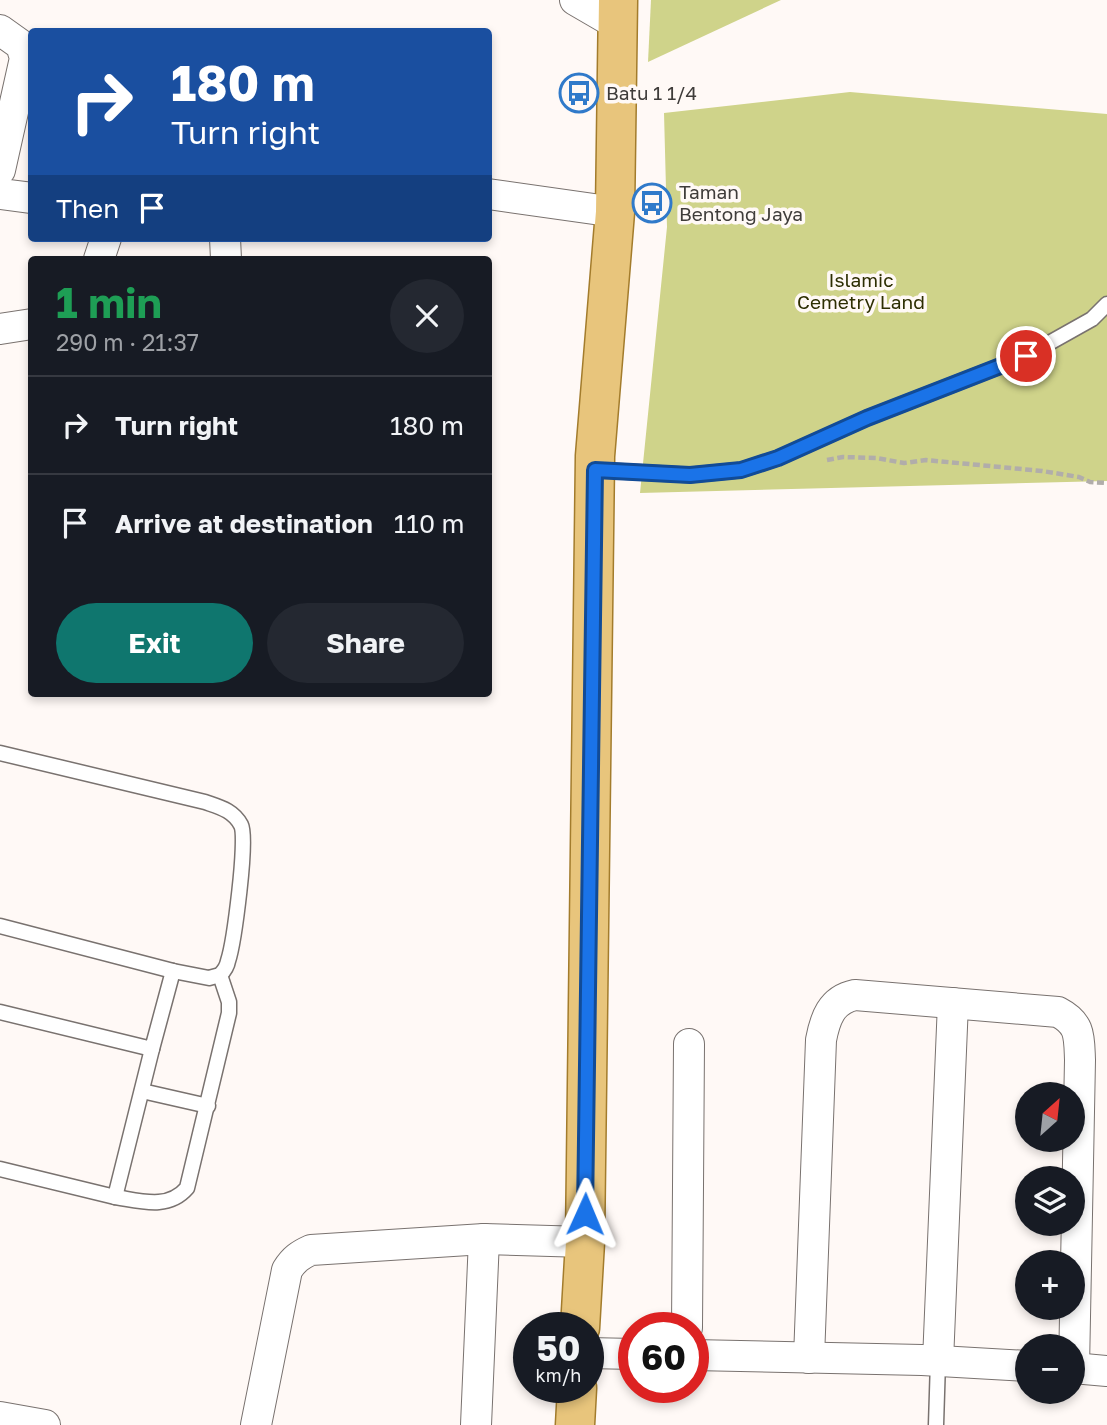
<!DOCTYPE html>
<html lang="en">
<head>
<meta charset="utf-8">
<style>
  body { margin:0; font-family:"Golos Text",sans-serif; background:#242831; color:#f1f3f6; height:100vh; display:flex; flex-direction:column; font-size:26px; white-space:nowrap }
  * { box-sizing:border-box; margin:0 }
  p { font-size:23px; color:#9ea1a6 }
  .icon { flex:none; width:38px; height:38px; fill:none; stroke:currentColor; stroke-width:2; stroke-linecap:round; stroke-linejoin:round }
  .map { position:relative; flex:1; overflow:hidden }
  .details { position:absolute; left:28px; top:256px; width:464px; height:441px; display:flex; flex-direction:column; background:#171b24; border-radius:7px; box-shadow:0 4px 10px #0003 }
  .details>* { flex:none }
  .hud { position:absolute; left:28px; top:28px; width:464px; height:214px; border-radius:7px; box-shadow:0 4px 10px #0003; background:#1a4fa0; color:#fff; overflow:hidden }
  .needle { width:46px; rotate:27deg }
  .buttons { position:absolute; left:1015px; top:1082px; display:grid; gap:14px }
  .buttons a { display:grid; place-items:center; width:70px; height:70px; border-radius:50%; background:#171b24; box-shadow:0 4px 10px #0003; font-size:35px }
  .speed { position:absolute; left:513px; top:1312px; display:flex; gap:14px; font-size:35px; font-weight:700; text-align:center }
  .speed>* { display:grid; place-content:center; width:91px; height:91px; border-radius:50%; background:#171b24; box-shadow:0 4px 10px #0003; line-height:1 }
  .speed small { font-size:18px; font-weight:400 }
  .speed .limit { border:10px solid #d22; background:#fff; color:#111 }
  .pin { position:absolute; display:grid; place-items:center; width:60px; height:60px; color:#fff; margin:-30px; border:4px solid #fff; border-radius:50%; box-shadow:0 2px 7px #0007 }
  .me { position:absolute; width:77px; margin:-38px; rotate:1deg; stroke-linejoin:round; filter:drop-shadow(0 0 5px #0008) }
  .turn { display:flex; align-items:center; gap:24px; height:147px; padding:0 28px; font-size:32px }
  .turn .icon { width:91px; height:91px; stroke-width:2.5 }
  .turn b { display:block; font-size:49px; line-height:60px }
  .then { display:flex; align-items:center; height:66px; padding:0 28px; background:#0003; gap:14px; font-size:26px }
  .round { display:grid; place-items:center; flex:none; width:74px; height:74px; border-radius:37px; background:#242831 }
  .head { display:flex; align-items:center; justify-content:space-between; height:119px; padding:0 28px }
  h1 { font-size:42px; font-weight:700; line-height:52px; color:#1e9e55 }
  .action { display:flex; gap:14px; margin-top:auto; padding:14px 28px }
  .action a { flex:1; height:80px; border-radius:42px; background:#0f766e; color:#fff; font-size:28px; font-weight:700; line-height:80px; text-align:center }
  .action a+a { background:#242831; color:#f1f3f6 }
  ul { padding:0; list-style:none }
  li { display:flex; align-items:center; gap:21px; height:98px; padding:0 28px; border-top:2px solid #363941 }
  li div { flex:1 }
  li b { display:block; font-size:26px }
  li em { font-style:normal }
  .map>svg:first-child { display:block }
</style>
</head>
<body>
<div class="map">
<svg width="1107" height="1425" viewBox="0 0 1107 1425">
  <rect width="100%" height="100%" fill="#fff9f6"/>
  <!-- green -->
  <g fill="#cfd38a">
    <path d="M651 0H781L648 62Z"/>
    <path d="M850 92 1107 114V481L640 493 667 227 664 113Z"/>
  </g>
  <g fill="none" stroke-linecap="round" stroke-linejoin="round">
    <defs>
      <g id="service">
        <path d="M596 470 690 475 741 470 778 458 867 418 1026 356 1092 319 1107 304"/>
        <path d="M0 753 205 802C219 807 233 810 241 825 248 838 234 943 228 961 227 967 224 971 220 975L209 978 173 971 0 926"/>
        <path d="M0 1012 152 1049 173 971"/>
        <path d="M142 1091 208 1106"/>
        <path d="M0 1169 115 1197 152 1049"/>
        <path d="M115 1197C141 1201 168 1210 187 1188L229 1013V1002L220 975"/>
        <path d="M936 1425 938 1361"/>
      </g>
      <g id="minor">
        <path d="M575 0 618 25"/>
        <path d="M0 30 21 45 25 58 0 170"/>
        <path d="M0 194 32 198"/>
        <path d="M488 194 615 212"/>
        <path d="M225 238 226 259"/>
        <path d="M99 259 106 238"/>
        <path d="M0 329 32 324"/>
        <path d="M687 1328 689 1044"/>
        <path d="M588 1353 634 1354"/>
        <path d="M693 1355 922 1360 1027 1366"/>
        <path d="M809 1358 821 1040C825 1019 831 1000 855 995L1058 1012C1081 1024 1079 1037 1080 1060L1074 1368"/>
        <path d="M938 1361 953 1003"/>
        <path d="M1073 1368 1107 1371"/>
        <path d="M0 1417 45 1425"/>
        <path d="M256 1425 287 1270C294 1259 300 1255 311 1250L484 1239 585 1242"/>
        <path d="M476 1425 484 1239"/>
      </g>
      <g id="primary">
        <path d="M580 1328 585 1242 595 456 615 212 618 0"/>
        <path d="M575 1425 577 1388"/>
      </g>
    </defs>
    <!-- service casing -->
    <use href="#service" stroke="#79726f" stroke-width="17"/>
    <!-- minor casing -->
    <use href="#minor" stroke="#79726f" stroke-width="32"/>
    <!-- primary casing -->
    <use href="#primary" stroke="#a37c2c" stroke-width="41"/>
    <!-- path -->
    <path stroke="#b1adaa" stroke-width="4.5" stroke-dasharray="7 3.5" stroke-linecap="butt" d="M827 460 843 457 876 458 904 463 926 460 1042 471 1079 477 1090 482 1107 483"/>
    <!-- service -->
    <use href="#service" stroke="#fff" stroke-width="14"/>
    <!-- minor -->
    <use href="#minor" stroke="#fff" stroke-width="30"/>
    <!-- primary -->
    <use href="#primary" stroke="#e8c57c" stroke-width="38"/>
  </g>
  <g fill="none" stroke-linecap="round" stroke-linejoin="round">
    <defs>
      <path id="route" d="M585 1214 595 470 690 475 741 470 778 458 867 418 1026 356"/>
    </defs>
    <!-- route casing -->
    <use href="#route" stroke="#114b97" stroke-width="18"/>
    <!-- route -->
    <use href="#route" stroke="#1a73e8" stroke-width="12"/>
  </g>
  <!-- icons -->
  <defs>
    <symbol id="bus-ring" viewBox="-11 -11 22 22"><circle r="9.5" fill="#fff9f6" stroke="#307aca" stroke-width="1.5"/><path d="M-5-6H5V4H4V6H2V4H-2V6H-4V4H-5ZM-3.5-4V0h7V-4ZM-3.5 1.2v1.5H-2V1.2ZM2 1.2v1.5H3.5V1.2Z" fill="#307aca"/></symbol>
  </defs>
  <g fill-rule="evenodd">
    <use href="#bus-ring" x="557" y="71" width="44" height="44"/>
    <use href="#bus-ring" x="630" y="181" width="44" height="44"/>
  </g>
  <g text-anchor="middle" stroke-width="7" stroke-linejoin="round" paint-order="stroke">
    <!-- poi labels -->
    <g font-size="19" fill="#3f3c3a" stroke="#fff9f6" text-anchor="start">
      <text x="606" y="100">Batu 1 1/4</text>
      <text x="679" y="199">Taman<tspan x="679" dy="22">Bentong Jaya</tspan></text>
    </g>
    <!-- park labels -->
    <g font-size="19" fill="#2d2e02" stroke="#fff9f6">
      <text x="861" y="287">Islamic<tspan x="861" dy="22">Cemetry Land</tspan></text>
    </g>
  </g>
</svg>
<div class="buttons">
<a><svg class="needle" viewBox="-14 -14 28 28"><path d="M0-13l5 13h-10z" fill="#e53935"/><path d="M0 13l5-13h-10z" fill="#9ea1a6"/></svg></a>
<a><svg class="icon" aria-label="layers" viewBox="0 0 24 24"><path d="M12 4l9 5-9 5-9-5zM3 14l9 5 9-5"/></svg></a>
<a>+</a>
<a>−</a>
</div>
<div class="speed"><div>50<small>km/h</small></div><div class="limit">60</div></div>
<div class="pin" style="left:1026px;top:356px;background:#d93025"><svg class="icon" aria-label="arrive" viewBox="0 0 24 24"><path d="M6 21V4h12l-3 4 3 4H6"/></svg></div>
<svg class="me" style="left:585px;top:1214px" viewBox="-20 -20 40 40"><path d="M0-17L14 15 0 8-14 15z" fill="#1a73e8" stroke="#fff" stroke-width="4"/></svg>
<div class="hud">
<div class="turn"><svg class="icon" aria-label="right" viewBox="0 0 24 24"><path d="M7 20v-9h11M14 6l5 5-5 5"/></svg><div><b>180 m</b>Turn right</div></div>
<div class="then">Then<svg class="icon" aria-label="arrive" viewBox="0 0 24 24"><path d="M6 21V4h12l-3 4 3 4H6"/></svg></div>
</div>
<section class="details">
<div class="head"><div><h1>1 min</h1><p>290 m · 21:37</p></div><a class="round"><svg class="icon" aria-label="close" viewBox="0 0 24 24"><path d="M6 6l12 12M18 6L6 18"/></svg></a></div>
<ul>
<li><svg class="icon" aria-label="right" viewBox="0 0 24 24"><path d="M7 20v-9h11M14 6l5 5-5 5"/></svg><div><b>Turn right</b></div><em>180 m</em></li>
<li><svg class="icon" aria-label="arrive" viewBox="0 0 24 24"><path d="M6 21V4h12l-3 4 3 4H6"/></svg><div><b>Arrive at destination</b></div><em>110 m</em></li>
</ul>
<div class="action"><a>Exit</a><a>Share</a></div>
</section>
</div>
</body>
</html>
